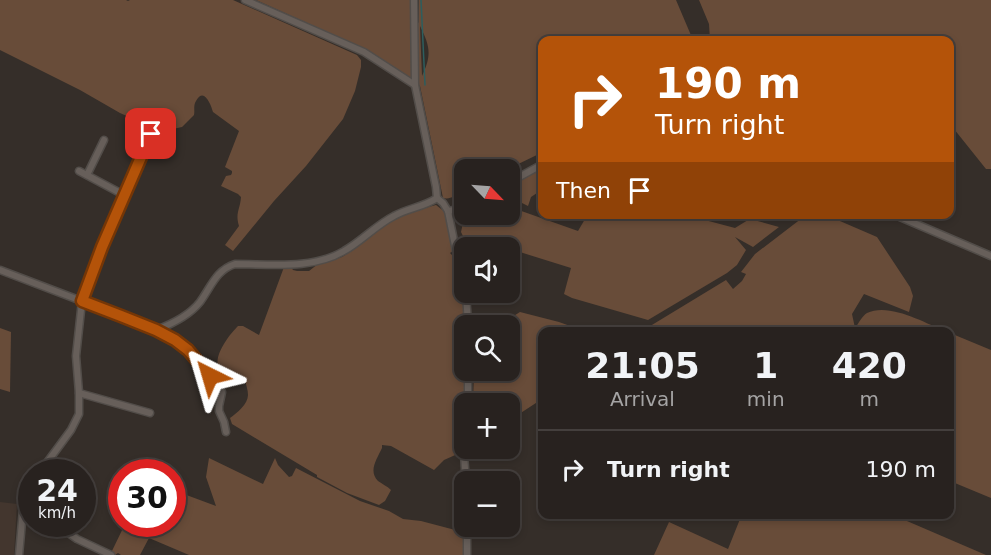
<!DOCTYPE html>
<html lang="en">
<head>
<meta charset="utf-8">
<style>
  body { margin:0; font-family:"DejaVu Sans",sans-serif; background:#342f2c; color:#f1f3f6; height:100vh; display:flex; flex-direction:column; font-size:22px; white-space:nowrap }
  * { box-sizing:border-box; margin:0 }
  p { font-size:20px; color:#a5a4a4 }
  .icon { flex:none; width:33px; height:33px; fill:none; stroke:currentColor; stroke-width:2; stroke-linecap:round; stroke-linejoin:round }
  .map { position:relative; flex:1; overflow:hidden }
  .panel { position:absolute; left:538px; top:327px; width:416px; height:192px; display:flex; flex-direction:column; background:#28221f; border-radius:12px; box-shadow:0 3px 9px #0003,0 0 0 2px #443f3d }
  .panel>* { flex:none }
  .guide { position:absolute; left:538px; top:36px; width:416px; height:183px; border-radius:12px; box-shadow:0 3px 9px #0003,0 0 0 2px #443f3d; background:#b45309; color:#fff; overflow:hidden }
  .needle { width:39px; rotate:115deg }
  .tools { position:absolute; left:454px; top:159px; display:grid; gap:12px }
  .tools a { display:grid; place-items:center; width:66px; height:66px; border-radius:12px; background:#28221f; box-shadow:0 3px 9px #0003,0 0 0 2px #443f3d; font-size:30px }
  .speed { position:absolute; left:18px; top:459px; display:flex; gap:12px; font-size:30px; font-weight:700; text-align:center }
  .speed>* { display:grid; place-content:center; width:78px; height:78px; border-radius:50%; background:#28221f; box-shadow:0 3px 9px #0003,0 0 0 2px #443f3d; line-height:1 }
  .speed small { font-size:15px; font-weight:400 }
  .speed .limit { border:9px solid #d22; background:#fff; color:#111 }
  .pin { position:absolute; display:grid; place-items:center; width:51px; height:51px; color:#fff; margin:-26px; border-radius:12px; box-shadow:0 3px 9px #0006 }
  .me { position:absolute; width:66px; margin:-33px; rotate:320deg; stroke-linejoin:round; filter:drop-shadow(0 0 4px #0008) }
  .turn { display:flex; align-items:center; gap:21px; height:126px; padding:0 18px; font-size:27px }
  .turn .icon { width:78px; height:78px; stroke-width:2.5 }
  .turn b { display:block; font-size:42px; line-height:51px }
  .then { display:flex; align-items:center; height:57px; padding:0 18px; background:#0003; gap:12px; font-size:22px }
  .eta { display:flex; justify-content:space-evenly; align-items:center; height:102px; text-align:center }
  .eta b { font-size:36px; font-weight:700; line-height:42px }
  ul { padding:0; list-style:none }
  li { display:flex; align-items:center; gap:18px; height:78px; padding:0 18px; border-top:2px solid #443f3d }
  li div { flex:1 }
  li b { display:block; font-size:22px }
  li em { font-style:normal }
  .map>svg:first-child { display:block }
</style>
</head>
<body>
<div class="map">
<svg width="991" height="555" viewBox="0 0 991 555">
  <rect width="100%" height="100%" fill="#352e29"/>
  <!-- built -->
  <path fill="#43362e" d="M0 502 17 504 14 555H0Z"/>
  <!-- green -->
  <g fill="#684c39" fill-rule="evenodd">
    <path d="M0 0H126L128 1 130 0H233L357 55 361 60V67L355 91 343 119 306 166 274 201 233 251 225 245 239 226C235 213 240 210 241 197L238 194 221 186 226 176 231 175 232 173V171L225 167 239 131 213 112C211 105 204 86 196 101 193 106 195 110 194 115L182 127 173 129C157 121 159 111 140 122L120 113 80 90 0 50Z"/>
    <path d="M256 0H410V16L419 23V0H676L693 40H543V152L508 169 465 170V190C458 194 451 200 443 198L420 86 419 85 418 72 411 77 407 78 338 37ZM420 26C430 46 432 55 422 76Z"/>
    <path d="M699 0H991V169H986L950 124V40H710L709 24Z"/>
    <path d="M538 170 543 171V189L531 197 528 206 510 197V184Z"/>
    <path d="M436 205 445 212 454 250 450 253 454 257 464 299 466 390 462 427V452L444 460 434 470 391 446 382 445V448C377 459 368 471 378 481 382 484 387 486 391 490L385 501 379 505 347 493 317 477V475L232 424 230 418C237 413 248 404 248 395 248 390 246 385 245 380L220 370C211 358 229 335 238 326H243L259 335 284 267H291L293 270 297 271H309L318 264 342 257 353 250 372 233 398 215Z"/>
    <path d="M510 207 578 231 588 214 686 215 735 228 748 220H754L779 227 753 247 735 237 746 250 737 265 727 273 648 320 572 298 564 294 571 268 523 253 510 248 464 238 461 232 463 223 468 215 510 214Z"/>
    <path d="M806 215H826L877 237 910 287 913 296 909 312 864 294 852 314 855 328C859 323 862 316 867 313 889 302 925 323 945 331H642L726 280 733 289 742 281 746 274 741 272 755 254Z"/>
    <path d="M520 312 559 322 584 331 543 332V402L539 401 510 420V404L473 403 474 371 510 370V326L499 325Z"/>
    <path d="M0 328 11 332 10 392 0 389Z"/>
    <path d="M950 333 991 350V498L950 481Z"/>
    <path d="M209 458 263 484 275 458 278 465 289 477 292 476 296 468 360 501 389 511 403 519 421 521 459 531 464 535 465 555H189L149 538 140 555H121L118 553 115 555 111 553 125 524H172L173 490 216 506 206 477Z"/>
    <path d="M742 514 893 515 986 555H654L669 522 728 549Z"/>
  </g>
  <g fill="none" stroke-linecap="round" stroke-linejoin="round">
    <!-- stream -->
    <path stroke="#2d5e5e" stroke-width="1.5" d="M421 0 425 85"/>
    <defs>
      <g id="minor">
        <path d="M245 0 364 52 415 85"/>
        <path d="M79 171 124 195"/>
        <path d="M87 175 104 140"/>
        <path d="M510 182 543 164"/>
        <path d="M437 198 443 203 448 211 456 251 465 287"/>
        <path d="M448 211 454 210 465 204"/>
        <path d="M893 214 991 256"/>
        <path d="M0 270 121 316 156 330C172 324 189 316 200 302 211 287 216 270 235 264 271 264 312 270 344 251 362 241 376 225 394 216 408 208 424 207 437 198L436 187 415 85 414 0"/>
        <path d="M466 292 468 326"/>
        <path d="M156 330 182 345 210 376 219 384 222 392 219 406V411L224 422 226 432"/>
        <path d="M79 393 150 413"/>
        <path d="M468 404V370"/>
        <path d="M465 428 463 441 466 482"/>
        <path d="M40 472 71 430 79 414V393L76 356 82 301 102 247 151 134"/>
        <path d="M56 524 77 539 111 555"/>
        <path d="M467 526V555"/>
        <path d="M19 555 23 510 32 487"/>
      </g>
    </defs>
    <!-- minor casing -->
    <use href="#minor" stroke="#524d49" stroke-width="9"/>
    <!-- minor -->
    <use href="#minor" stroke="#675f5a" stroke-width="6"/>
  </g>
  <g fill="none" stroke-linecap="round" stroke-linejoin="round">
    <defs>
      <path id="route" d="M151 134 102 247 82 301 121 316 156 330 175 340 188 350 210 376"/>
    </defs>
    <!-- route casing -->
    <use href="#route" stroke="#753606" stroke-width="15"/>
    <!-- route -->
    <use href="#route" stroke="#b45309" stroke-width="10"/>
  </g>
</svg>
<div class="tools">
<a><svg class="needle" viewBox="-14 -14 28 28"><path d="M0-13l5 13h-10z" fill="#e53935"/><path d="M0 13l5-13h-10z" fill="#a5a4a4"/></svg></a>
<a><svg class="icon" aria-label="sound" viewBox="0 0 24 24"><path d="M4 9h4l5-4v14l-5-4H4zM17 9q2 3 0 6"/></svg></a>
<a><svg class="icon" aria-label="search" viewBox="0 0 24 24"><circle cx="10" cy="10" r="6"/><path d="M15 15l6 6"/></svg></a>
<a>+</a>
<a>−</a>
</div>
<div class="speed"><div>24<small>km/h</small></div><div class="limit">30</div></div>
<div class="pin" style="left:151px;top:134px;background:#d93025"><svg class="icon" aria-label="arrive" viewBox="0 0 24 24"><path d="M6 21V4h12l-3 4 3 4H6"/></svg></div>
<svg class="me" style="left:210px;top:376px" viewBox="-20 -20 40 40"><path d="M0-17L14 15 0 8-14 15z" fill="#b45309" stroke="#fff" stroke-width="4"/></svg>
<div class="guide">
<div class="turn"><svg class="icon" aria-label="right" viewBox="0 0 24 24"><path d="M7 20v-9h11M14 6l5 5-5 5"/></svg><div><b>190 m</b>Turn right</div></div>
<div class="then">Then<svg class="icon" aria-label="arrive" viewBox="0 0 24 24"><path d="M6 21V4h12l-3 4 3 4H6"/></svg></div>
</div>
<section class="panel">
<div class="eta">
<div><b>21:05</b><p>Arrival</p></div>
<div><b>1</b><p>min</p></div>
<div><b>420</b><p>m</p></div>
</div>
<ul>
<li><svg class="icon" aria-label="right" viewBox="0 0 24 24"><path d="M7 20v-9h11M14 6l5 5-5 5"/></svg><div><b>Turn right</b></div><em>190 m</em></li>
</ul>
</section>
</div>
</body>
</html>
